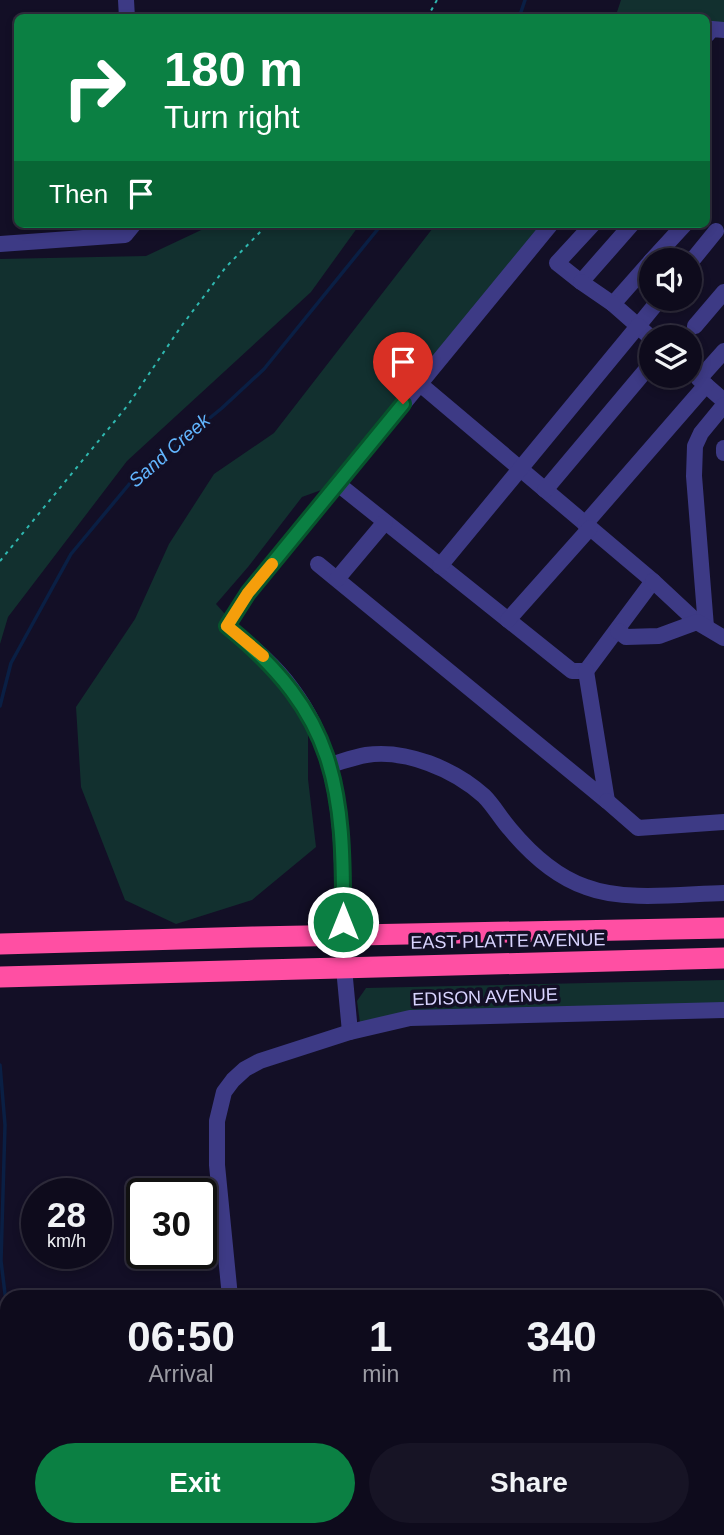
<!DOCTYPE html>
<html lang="en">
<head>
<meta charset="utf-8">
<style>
  body { margin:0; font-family:Helvetica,sans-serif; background:#171425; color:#f1f3f6; height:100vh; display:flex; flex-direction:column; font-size:26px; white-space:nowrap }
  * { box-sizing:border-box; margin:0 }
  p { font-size:23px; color:#9b9ba3 }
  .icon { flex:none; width:38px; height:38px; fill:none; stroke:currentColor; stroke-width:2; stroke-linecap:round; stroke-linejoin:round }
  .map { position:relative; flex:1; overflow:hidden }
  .details { position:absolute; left:0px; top:1290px; width:724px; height:247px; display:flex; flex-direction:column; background:#0e0b1c; border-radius:21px 21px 0 0; box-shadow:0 4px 10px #0003,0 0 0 2px #2e2b3b }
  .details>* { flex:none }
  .hud { position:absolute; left:14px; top:14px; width:696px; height:214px; border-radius:10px; box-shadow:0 4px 10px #0003,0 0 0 2px #2e2b3b; background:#0b8043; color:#fff; overflow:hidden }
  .fabs { position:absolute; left:639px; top:248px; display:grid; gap:14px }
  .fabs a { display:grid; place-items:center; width:63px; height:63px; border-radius:50%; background:#0e0b1c; box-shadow:0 4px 10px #0003,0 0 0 2px #2e2b3b; font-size:35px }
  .speed { position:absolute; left:21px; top:1178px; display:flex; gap:14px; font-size:35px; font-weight:700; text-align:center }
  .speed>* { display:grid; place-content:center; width:91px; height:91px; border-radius:50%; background:#0e0b1c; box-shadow:0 4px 10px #0003,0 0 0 2px #2e2b3b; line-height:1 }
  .speed small { font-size:18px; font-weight:400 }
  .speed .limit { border:4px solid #111; border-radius:10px; background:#fff; color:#111 }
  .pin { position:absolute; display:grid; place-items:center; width:60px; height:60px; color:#fff; margin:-72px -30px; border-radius:50% 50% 50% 0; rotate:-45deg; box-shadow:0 0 7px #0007 }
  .pin .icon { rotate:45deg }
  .me { position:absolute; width:77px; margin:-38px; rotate:0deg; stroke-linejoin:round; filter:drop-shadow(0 0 5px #0008) }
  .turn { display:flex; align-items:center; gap:24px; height:147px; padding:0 35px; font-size:32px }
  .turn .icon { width:91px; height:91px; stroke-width:2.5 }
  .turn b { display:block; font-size:49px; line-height:60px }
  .then { display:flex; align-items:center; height:66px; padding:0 35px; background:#0003; gap:14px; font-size:26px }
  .eta { display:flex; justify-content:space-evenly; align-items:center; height:119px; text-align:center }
  .eta b { font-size:42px; font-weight:700; line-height:49px }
  .primary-button { display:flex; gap:14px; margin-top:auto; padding:14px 35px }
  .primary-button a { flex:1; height:80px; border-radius:42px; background:#0b8043; color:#fff; font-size:28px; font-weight:700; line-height:80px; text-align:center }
  .primary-button a+a { background:#171425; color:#f1f3f6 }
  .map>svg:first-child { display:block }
</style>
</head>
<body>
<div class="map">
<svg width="724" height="1535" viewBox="0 0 724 1535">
  <rect width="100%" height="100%" fill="#130f26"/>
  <!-- green -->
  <g fill="#12302f">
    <path d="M621 0H724V30L707 35V18H615Z"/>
    <path d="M214 224H360L311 292 127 461 8 617 0 644V259L146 256Z"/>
    <path d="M436 224H551L338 484 302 497 248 567 216 604 258 651 308 713V779L316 847 252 900 176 924 125 900 81 787 76 707 135 619 169 544 214 474 274 433Z"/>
    <path d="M724 980V1009L360 1023 357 1001 366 988Z"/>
  </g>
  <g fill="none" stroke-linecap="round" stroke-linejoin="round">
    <!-- stream -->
    <g stroke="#0a1f44" stroke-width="3.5">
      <path d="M519 18 525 0"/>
      <path d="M0 706 11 663 71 554 131 482 222 408 264 369 382 224"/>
      <path d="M0 1065 5 1125 1 1261 7 1310"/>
      <path d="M23 1535V1530"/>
    </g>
    <!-- path -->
    <g stroke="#2fb8b0" stroke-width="2" stroke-dasharray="3.5 5" stroke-linecap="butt">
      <path d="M427 18 437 0"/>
      <path d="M0 561 128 405 180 328 226 267 268 224"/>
    </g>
    <!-- minor -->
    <g stroke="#3d3a85" stroke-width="16">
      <path d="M126 0 127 18"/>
      <path d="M707 35 712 29 724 30"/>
      <path d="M593 224 557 263 581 282 632 224"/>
      <path d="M0 244 125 235 134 224"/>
      <path d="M651 261 613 304 638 326 660 299"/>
      <path d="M651 261 685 224"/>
      <path d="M690 263 716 231"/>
      <path d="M581 282 613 304"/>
      <path d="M695 326 724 292"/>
      <path d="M724 351 699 379 724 401"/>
      <path d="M724 448V453"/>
      <path d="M338 484 572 671H586L653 581 420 384"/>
      <path d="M545 490 651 364"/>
      <path d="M585 524 706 385"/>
      <path d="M318 564 607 801 586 671"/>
      <path d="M440 566 638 326 651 338"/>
      <path d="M337 579 385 522"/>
      <path d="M653 581 697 622"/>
      <path d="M508 620 590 528"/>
      <path d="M706 627 694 476 695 446 701 433 724 405"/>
      <path d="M618 631 626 637 659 636 697 622 724 638"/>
      <path d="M330 765C341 762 354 757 366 755 406 749 454 769 484 796 494 806 501 819 510 829 530 853 557 877 586 887 625 902 682 894 724 893"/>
      <path d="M607 801 638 828 724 822"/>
      <path d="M342 936C343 850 346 761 292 689 274 664 250 645 227 626L248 593 551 224"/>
      <path d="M344 968 350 1032"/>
      <path d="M230 1297 217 1165V1121L224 1092 233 1080 245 1069 260 1061 350 1032 410 1018 724 1010"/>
      <path d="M718 1460 724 1462"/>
      <path d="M251 1530 252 1535"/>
      <path d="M607 1530 611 1535"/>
      <path d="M652 1535 656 1530"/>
    </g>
    <!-- highway -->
    <g stroke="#ff4fa3" stroke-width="21">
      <path d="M0 944 253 937 724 928"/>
      <path d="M0 977 724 958"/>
    </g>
  </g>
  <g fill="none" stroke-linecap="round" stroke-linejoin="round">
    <defs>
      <path id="route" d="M343 922C344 787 337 715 227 626L248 593 403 404"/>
    </defs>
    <!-- route casing -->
    <use href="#route" stroke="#07532c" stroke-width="18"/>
    <!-- route -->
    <use href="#route" stroke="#0b8043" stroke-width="12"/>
    <!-- slow -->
    <path stroke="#f59e0b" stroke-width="12" d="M263 656 227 626 248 593 272 564"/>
  </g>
  <g text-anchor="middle" stroke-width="7" stroke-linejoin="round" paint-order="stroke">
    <!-- street labels -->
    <g font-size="18" fill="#d9d4ff" stroke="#130f26">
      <text transform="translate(508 941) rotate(-1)" y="6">EAST PLATTE AVENUE</text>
      <text transform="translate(485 997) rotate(-2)" y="6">EDISON AVENUE</text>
    </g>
    <!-- water labels -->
    <g font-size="19" font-style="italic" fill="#62b6ff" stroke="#130f26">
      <text transform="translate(169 450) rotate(-41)" y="7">Sand Creek</text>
    </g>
  </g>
</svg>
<div class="fabs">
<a><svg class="icon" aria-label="sound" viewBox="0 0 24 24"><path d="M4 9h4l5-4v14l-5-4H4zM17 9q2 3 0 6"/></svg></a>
<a><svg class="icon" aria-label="layers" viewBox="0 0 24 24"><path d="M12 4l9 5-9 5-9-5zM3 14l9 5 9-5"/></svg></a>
</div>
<div class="speed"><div>28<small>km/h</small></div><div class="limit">30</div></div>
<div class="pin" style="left:403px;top:404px;background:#d93025"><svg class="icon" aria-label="arrive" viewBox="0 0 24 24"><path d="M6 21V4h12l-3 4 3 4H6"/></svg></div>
<svg class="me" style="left:343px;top:922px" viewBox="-20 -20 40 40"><circle r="17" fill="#0b8043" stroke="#fff" stroke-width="3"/><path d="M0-11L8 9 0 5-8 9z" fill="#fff"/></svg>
<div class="hud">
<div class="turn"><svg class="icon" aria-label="right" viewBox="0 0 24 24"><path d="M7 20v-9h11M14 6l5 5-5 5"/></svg><div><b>180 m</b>Turn right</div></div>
<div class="then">Then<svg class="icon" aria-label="arrive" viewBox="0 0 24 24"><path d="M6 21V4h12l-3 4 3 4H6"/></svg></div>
</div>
<section class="details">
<div class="eta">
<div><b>06:50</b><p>Arrival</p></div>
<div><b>1</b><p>min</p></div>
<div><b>340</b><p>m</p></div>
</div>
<div class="primary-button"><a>Exit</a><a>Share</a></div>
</section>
</div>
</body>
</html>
